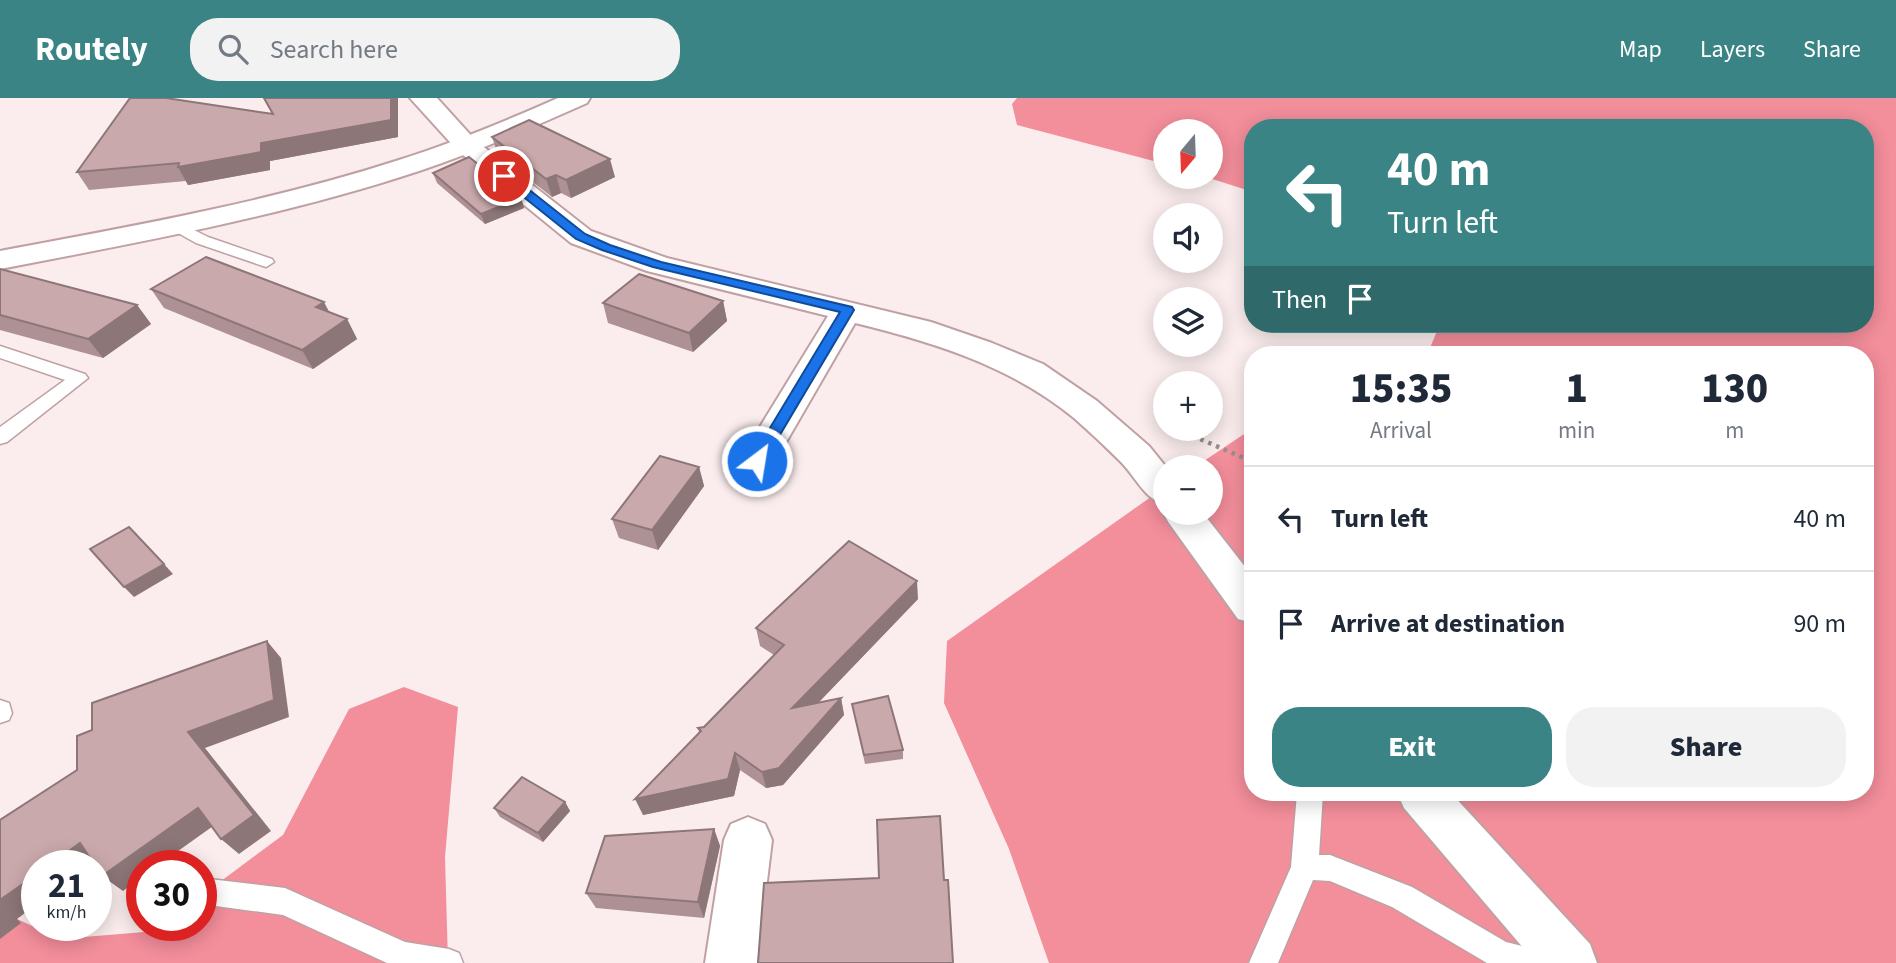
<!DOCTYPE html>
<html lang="en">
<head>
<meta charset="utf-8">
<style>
  body { margin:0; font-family:"Source Sans 3",sans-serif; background:#f2f2f3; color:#1f2937; height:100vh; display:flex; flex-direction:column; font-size:26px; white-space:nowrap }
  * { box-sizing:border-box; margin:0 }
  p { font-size:23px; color:#747a83 }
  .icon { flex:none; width:38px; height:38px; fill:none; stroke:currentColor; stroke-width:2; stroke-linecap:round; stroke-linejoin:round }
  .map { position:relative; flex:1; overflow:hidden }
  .drawer { position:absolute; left:1244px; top:248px; width:630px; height:455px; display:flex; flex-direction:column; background:#fff; border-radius:28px; box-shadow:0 4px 18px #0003 }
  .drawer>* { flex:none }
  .banner { position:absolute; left:1244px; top:21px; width:630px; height:214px; border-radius:28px; box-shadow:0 4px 18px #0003; background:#3b8485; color:#fff; overflow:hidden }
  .needle { width:46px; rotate:199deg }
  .controls { position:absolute; left:1153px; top:21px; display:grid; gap:14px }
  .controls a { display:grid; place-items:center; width:70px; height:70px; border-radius:50%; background:#fff; box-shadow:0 4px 18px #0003; font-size:35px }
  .speed { position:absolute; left:21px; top:752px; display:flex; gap:14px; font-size:35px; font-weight:700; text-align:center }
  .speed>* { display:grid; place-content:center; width:91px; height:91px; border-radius:50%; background:#fff; box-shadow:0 4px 18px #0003; line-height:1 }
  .speed small { font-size:18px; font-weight:400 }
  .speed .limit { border:10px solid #d22; background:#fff; color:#111 }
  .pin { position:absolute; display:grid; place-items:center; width:60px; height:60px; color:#fff; margin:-30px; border:4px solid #fff; border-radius:50%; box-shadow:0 2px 7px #0007 }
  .me { position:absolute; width:77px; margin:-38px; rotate:31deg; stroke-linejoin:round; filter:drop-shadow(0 0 5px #0008) }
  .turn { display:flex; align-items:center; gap:24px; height:147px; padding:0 28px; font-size:32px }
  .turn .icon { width:91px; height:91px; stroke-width:2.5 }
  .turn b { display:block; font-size:49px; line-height:60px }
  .then { display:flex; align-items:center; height:66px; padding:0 28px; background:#0003; gap:14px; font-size:26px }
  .eta { display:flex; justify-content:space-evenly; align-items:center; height:119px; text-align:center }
  .eta b { font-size:42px; font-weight:800; line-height:49px }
  .primary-button { display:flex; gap:14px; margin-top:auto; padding:14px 28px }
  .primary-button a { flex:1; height:80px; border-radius:28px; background:#3b8485; color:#fff; font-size:28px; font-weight:800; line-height:80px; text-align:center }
  .primary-button a+a { background:#f2f2f3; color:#1f2937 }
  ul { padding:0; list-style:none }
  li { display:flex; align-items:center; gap:21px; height:105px; padding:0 28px; border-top:2px solid #e0e1e3 }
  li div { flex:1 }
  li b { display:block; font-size:26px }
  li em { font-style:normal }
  header { display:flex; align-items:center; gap:42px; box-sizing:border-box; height:98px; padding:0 35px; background:#3b8485; color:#fff }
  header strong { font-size:33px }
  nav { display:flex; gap:38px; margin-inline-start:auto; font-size:24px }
  .search { width:490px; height:63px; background:#f2f2f3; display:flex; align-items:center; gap:18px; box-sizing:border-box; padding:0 24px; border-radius:28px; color:#747a83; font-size:26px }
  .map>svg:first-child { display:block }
</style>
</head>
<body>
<header>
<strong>Routely</strong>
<div class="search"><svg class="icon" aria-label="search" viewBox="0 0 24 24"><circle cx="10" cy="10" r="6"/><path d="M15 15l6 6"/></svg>Search here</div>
<nav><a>Map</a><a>Layers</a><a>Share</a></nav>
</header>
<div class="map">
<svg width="1896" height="865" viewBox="0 0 1896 865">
  <rect width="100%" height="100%" fill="#fbedee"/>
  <!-- forest -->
  <g fill="#f38e9b">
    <path d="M1017 0H1896V865H1049L1009 751 944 605 947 543 1165 389 1166 415H1211V369H1195L1253 330V695H1866V257H1427L1440 226H1866V30H1253V94L1206 79H1211V33H1166L1165 66 1017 27 1012 6Z"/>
    <path d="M404 589 458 609 445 759 448 865H0V813L60 841 156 833 162 828H201V798L283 737 349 611Z"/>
  </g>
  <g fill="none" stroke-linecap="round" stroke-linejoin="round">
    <defs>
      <g id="lane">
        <path d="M176 123 208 139 272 161 274 164 266 169 196 145 171 131 168 128Z"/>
        <path d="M0 248 85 276 88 280 7 344 0 346V329L65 282 0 260Z"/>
        <path d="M0 602 9 605 12 615 9 622 0 625Z"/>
        <path d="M1297 695H1323L1319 757H1330L1412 789 1506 844 1549 855 1553 865H1487L1392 809 1330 783 1313 782 1278 865H1249L1291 769Z"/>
        <path d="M201 780 285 790 405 844 449 851 459 855 463 865H387L283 817 201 806Z"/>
      </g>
      <g id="street">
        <path d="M410 0H437L476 43 591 133 667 160 931 224 992 245 1043 266 1097 303 1149 348 1166 369V407C1144 401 1136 379 1121 364 1106 349 1090 334 1074 320 1011 268 933 244 855 225L770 372 757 376 744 372 739 363 828 218 647 173 571 145 458 53Z"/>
        <path d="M1166 411V415H1203L1253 479V525L1238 521 1169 425 1163 415Z"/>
        <path d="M1397 695H1451L1590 846 1597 865H1536L1404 710Z"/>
        <path d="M748 719 765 726 772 742 757 865H705L724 742 731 726Z"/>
      </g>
      <path id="secondary" d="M558 0H590L587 5C531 30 476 54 419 73 283 118 141 144 0 171V153C134 128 269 104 399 62 453 45 506 23 558 0Z"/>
    </defs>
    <!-- lane casing -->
    <use href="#lane" stroke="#c0a1a3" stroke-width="3"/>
    <!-- street casing -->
    <use href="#street" stroke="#c0a1a3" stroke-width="4"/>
    <!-- secondary casing -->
    <use href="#secondary" stroke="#c0a1a3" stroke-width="4"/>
    <!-- path -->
    <path stroke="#9a8d8e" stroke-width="4.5" stroke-dasharray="3.5 5" stroke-linecap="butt" d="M1177 331 1253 364"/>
    <!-- lane -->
    <use href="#lane" fill="#fff" fill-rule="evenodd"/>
    <!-- street -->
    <use href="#street" fill="#fff" fill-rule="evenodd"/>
    <!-- secondary -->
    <use href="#secondary" fill="#fff" fill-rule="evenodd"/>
  </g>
  <!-- wall -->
  <g fill="#ae9194">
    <path d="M263 0H398V39L270 63V72L188 87 186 83 89 92 77 74 272 15Z"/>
    <path d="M492 39 615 79 571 100 561 95 552 99 498 57Z"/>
    <path d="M433 75 521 100 524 110 485 126 437 85Z"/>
    <path d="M0 171 137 207 151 226 103 260 0 232Z"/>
    <path d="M151 191 347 221 357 241 313 271 164 210Z"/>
    <path d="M723 203 727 223 693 254 608 225 603 205Z"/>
    <path d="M699 369 704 388 658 452 619 440 612 421Z"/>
    <path d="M918 501 818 605 841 600 844 617 783 687 766 690 740 672 734 698 643 717 699 634 698 630 704 629 774 557 760 548 756 530Z"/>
    <path d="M852 606 903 652V661L865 666Z"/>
    <path d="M565 704 570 713 543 744 500 719 494 710Z"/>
    <path d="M714 731 720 748 704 820 596 810 586 795Z"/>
  </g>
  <!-- shaded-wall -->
  <g fill="#8d7678">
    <path d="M391 0H398V39L270 63V72L188 87 178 69 261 45Z"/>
    <path d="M610 61 615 79 571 100 566 82Z"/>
    <path d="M556 77 561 95 552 99 546 81Z"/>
    <path d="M521 100 524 110 485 126 481 116Z"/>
    <path d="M723 203 727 223 693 254 689 235Z"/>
    <path d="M324 204 334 223 316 209Z"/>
    <path d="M137 207 151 226 103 260 88 241Z"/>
    <path d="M347 221 357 241 313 271 302 252Z"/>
    <path d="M699 369 704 388 658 452 652 432Z"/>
    <path d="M164 466 173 476 134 499 124 489Z"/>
    <path d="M917 483 918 501 796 628 792 610Z"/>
    <path d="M267 543 281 560 289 619 205 650 271 733 239 756 221 741 188 634Z"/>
    <path d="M841 600 844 617 783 687 766 690 762 674Z"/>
    <path d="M735 655 740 672 734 698 643 717 635 701Z"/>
    <path d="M565 704 570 713 543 744 538 735Z"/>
    <path d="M198 710 216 726 157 768H142V779L123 793 102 778Z"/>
    <path d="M714 731 720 748 704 820 698 804Z"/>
    <path d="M80 745 101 760 90 768H48Z"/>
    <path d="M37 776V806L17 821 21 825 0 841V802Z"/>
  </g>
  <!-- building -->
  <g fill="#caa9ac" stroke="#8d7678" stroke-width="2">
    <path d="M130 0H166L273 16 264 0H391V22L261 45V54L178 69 179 65 77 74Z"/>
    <path d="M529 22 610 61 566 82 556 77 546 81 492 39Z"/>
    <path d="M469 59 521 100 481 116 433 75Z"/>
    <path d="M206 159 324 204 316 209 347 221 302 252 151 191Z"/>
    <path d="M0 171 137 207 88 241 0 217Z"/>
    <path d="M639 176 723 203 689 235 603 205Z"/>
    <path d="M660 358 699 369 652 432 612 421Z"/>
    <path d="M129 429 164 466 124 489 90 451Z"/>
    <path d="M849 443 917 483 792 610 841 600 779 670 762 674 735 655 728 681 635 701 701 633 698 630 704 629 784 547 756 530Z"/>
    <path d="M267 543 274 602 188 634 254 717 221 741 198 710 102 778 80 745 48 768H37V776L0 802V722L77 672V638L92 632V605Z"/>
    <path d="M888 598 903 652 864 657 852 606Z"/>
    <path d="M522 679 565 704 538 735 494 710Z"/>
    <path d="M940 718 944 782H948L953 865H758L764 785 879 780 877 722Z"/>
    <path d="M714 731 698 804 586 795 605 738Z"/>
  </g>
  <!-- route -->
  <path fill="#1a73e8" stroke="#114b97" stroke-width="2" d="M500 75H508L585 136 610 147 661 164 852 209 854 212 762 367 757 368 750 363 840 214 653 169 602 152 576 141 500 80Z"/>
</svg>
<div class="controls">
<a><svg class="needle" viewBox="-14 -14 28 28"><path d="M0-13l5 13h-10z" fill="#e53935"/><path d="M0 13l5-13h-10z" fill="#747a83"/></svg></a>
<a><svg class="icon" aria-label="sound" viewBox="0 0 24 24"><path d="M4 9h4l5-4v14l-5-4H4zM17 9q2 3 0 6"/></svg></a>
<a><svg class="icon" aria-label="layers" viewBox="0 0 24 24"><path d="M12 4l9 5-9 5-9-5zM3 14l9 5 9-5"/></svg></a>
<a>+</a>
<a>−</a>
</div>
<div class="speed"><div>21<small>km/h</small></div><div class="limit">30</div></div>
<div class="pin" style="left:504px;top:78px;background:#d93025"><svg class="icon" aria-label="arrive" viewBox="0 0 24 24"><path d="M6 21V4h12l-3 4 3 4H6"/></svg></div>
<svg class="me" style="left:757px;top:363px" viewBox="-20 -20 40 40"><circle r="17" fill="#1a73e8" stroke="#fff" stroke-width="3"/><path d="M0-11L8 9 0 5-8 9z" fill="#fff"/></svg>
<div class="banner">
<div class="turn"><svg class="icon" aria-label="left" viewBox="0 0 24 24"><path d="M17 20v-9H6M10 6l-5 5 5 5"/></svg><div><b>40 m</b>Turn left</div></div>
<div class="then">Then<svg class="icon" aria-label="arrive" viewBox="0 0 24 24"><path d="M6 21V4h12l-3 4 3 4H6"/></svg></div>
</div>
<section class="drawer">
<div class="eta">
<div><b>15:35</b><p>Arrival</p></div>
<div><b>1</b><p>min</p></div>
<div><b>130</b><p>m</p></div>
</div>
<ul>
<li><svg class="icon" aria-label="left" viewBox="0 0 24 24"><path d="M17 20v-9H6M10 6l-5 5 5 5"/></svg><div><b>Turn left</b></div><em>40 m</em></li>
<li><svg class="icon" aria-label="arrive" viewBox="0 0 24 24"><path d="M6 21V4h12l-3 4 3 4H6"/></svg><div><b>Arrive at destination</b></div><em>90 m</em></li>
</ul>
<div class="primary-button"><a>Exit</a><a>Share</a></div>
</section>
</div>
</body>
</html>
